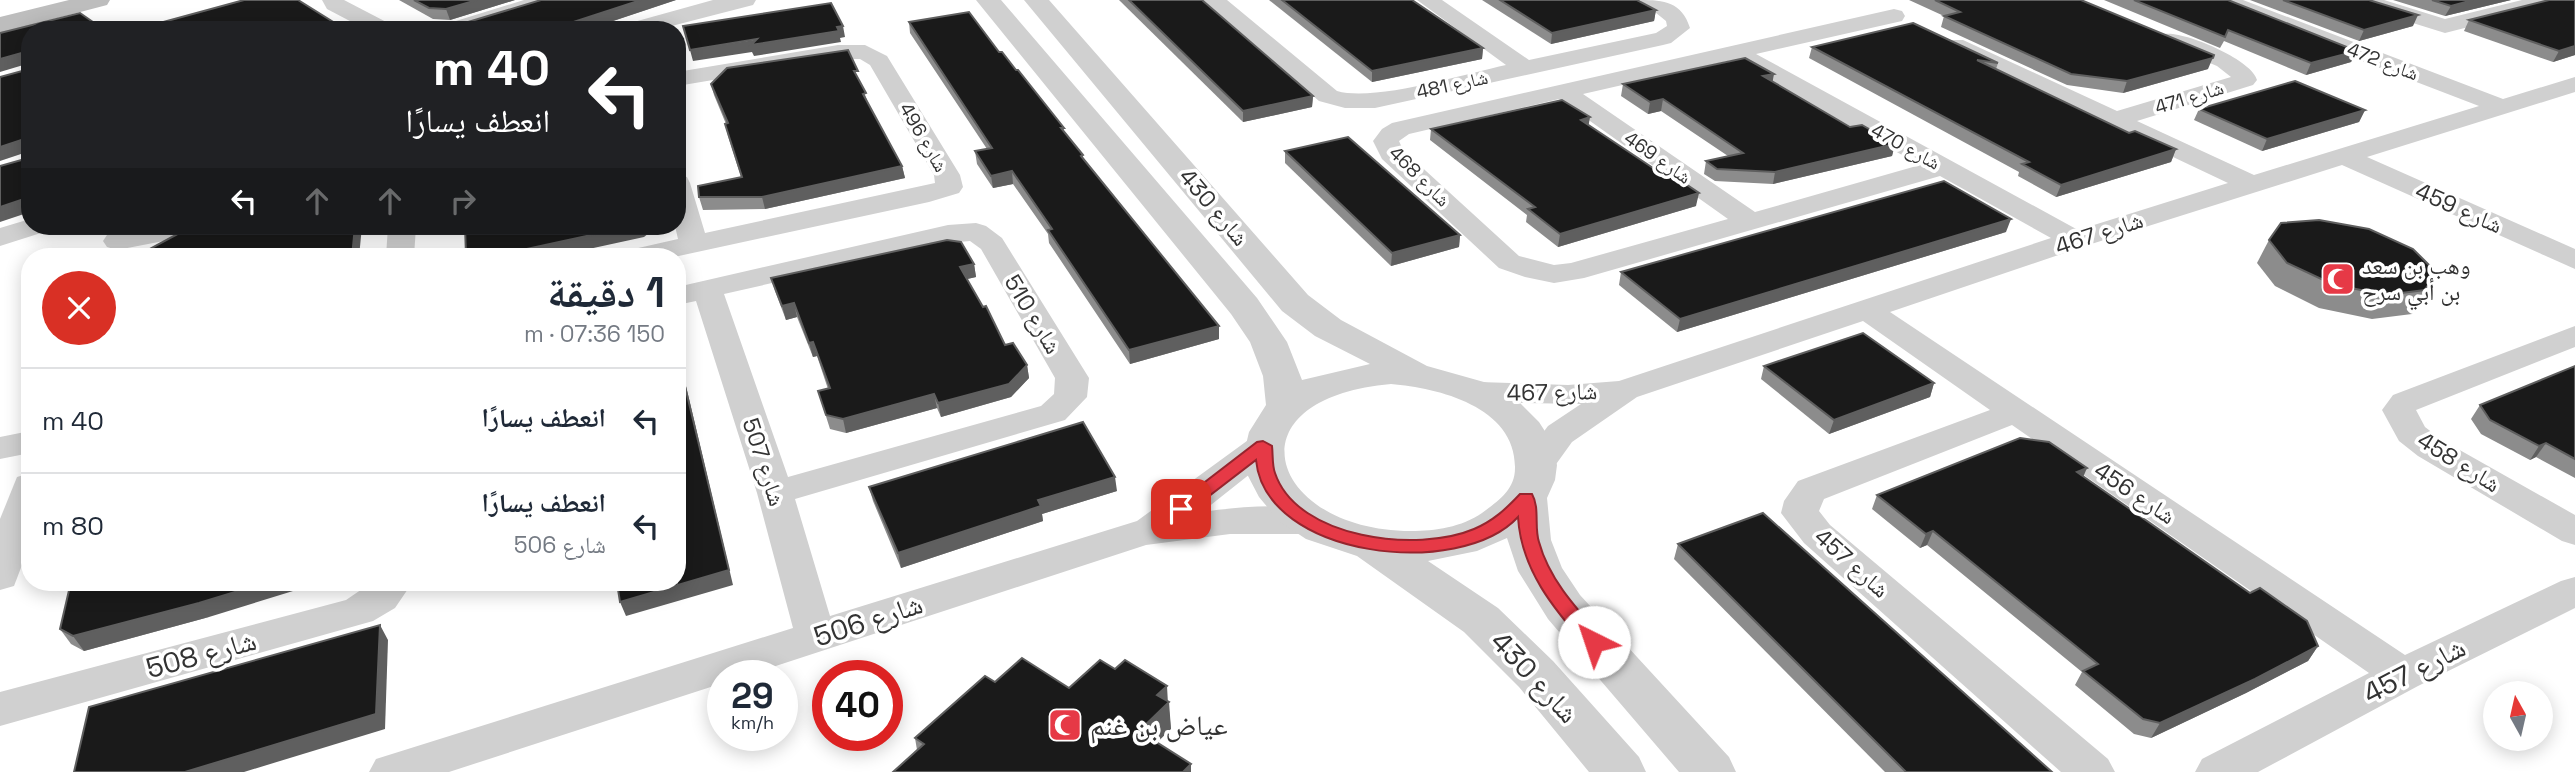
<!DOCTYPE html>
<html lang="ar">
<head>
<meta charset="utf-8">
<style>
  body { margin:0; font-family:"Space Grotesk","Noto Naskh Arabic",sans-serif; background:#f2f2f3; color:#1f2937; direction:rtl; height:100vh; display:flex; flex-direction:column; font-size:26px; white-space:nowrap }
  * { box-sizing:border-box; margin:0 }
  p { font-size:23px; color:#747a83 }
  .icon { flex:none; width:38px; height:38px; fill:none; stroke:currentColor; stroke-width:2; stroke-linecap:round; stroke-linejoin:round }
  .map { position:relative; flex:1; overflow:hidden; direction:ltr }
  .panel { position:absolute; left:21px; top:248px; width:665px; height:343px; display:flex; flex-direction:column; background:#fff; border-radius:28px; box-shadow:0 4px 18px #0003; direction:rtl }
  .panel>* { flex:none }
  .guide { position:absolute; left:21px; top:21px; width:665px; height:214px; border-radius:28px; box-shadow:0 4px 18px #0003; direction:rtl; background:#202124; color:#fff; overflow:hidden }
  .needle { width:46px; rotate:352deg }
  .tools { position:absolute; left:2483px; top:681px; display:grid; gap:14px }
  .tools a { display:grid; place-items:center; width:70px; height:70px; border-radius:50%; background:#fff; box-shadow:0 4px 18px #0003; font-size:35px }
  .speed { position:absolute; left:707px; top:660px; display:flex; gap:14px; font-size:35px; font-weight:700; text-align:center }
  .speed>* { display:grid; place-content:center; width:91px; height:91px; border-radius:50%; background:#fff; box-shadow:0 4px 18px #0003; line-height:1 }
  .speed small { font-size:18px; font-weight:400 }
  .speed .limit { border:10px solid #d22; background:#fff; color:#111 }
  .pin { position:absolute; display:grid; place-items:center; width:60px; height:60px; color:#fff; margin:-30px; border-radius:14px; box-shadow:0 4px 10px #0006 }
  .me { position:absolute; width:77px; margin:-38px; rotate:319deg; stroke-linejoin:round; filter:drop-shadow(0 0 5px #0008) }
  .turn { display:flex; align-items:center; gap:24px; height:147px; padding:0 21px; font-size:32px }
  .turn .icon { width:91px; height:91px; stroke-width:2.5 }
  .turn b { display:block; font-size:49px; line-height:60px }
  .lanes { display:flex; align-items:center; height:66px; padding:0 21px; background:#0003; justify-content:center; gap:35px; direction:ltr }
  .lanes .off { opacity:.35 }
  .round { display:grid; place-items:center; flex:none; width:74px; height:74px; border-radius:37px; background:#f2f2f3 }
  .headline { display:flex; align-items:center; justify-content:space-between; height:119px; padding:0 21px }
  h1 { font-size:42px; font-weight:800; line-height:52px }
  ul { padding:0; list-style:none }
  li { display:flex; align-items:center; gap:21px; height:105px; padding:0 21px; border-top:2px solid #e0e1e3 }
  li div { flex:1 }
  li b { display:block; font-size:26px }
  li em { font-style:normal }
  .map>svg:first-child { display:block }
</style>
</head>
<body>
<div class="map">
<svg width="2575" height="772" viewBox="0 0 2575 772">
  <rect width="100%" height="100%" fill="#fff"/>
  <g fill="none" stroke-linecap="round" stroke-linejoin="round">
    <!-- minor -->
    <g fill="#d0d0d0" fill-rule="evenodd">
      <path d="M322 0H344L392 25 395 30H367L327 9Z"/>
      <path d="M524 0H557L554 5 474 30H440L443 25Z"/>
      <path d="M756 0 753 5 656 30H620L623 25 713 0Z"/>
      <path d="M1203 0H1227L1337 91C1375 102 1464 74 1506 65L1417 0H1442L1529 60 1656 33 1667 26 1666 21 1640 0C1664 0 1682 2 1690 28L1671 43 1663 45 1375 108H1345L1319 101Z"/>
      <path d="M2213 0H2243L2503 99 2575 77V92L2367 157 2575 249V269L2342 165 2085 246 1890 312 2405 655 2561 581 2575 577V608L2418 686 2258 772H2195L2202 759 2369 673 2012 425 1824 499 1819 511 1830 525 2108 759 2115 772H2061L1804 543 1781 513 1784 501 1798 481 1990 410 1863 321 1637 397 1572 442 1549 474 1536 478 1523 474 1518 466 1548 426 1581 404 1479 402 1467 399 1462 392 1467 385 1479 382 1568 385 1619 381 2051 238 1940 176 1584 278 1554 283 1525 277 1499 268 1382 159 1373 141 1382 129 1392 123 1894 9 1902 11 1905 16 1902 21 1756 54 2078 230 2228 183 1947 50 1944 45 1947 40H1963L2117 111 2231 77 2217 66 2164 44 2161 39 2164 34C2183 30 2253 60 2257 80L2253 85 2137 121 2254 175 2479 106 2216 5ZM1732 60 1920 165 1755 212 1583 94ZM1559 99 1728 219 1571 263 1554 265 1519 256 1403 150 1399 141 1409 134Z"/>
      <path d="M2352 0H2384L2445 19 2522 0H2558L2555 5 2445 33 2355 5Z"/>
      <path d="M838 45H865L887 56 960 175 963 187 959 193 929 202 674 257H621L625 251 678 239 675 226H677V175L687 177 690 183 705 233 935 183 934 175 870 65 860 59H838L677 86V72Z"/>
      <path d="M30 219V226H48L44 232 0 246V228Z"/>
      <path d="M976 223 986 226 1002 238 1089 378 1087 397 1065 420 795 499 830 616 1137 521 1251 438 1263 435 1275 438 1281 446 1275 454 1202 512C1237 507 1287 502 1321 512L1327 521 1321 530 1308 534H1230L1146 545 745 676H723V683L449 772H369L376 759 793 628 757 493 696 301 677 305V287L948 225ZM970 241 981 249 1055 378 1054 394 1041 406 788 477 724 294 948 243Z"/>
      <path d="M154 226H214L210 232 200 234 117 250 107 247 103 241 107 235Z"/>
      <path d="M388 226H416L414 257H386Z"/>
      <path d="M2575 326V347L2416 410 2425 427 2442 440 2575 515V545L2562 541 2418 456 2399 441 2382 410 2393 395Z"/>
      <path d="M30 431V453L0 459V437Z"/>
      <path d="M30 473V544L14 586 0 590V519L17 477Z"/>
      <path d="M371 583H412L395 608 373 621 0 726V692L346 600Z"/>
    </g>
    <!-- tertiary -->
    <path fill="#d0d0d0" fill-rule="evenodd" d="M976 0H1001L1257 298 1287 342 1302 380 1370 364 1315 336 1282 311 1024 0H1049L1308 295 1341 320 1427 366 1491 384 1520 403 1539 422 1550 439 1557 465 1555 480 1547 498 1551 540 1562 568 1580 595 1729 757 1736 772H1679L1548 619 1518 571 1507 538 1477 551 1428 561 1498 608 1553 661 1639 757 1646 772H1589L1519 687 1464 632 1357 556 1306 539 1279 521 1259 497 1247 474 1244 453 1249 432 1266 405 1263 376 1250 342 1231 314ZM1391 384C1439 388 1516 407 1515 468 1515 490 1498 501 1482 513 1462 527 1435 531 1411 531 1271 531 1224 399 1391 384Z"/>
    <!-- secondary -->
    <path fill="#bdbdbd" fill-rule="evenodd" d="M69 0H110L107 5 0 33V17Z"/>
  </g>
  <!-- wall -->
  <g fill="#8c8c8c">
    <path d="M399 0H515L450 20 433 19Z"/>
    <path d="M541 0H676L586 30H471L468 22Z"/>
    <path d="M1119 0H1202L1313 96 1312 107 1243 122Z"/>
    <path d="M1269 0H1412L1483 48 1482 59 1372 82Z"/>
    <path d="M1482 0H1637L1656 10 1654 21 1551 44Z"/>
    <path d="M1909 0H2081L2208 69 2123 93 2067 85 1941 27 1944 16Z"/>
    <path d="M2104 0H2228L2357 51 2351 62 2306 75 2224 41 2220 48Z"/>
    <path d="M2250 0H2369L2413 26 2359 41Z"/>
    <path d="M2393 0H2511L2445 16Z"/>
    <path d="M2469 20 2575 55 2553 62 2464 31Z"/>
    <path d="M909 22 999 52 1016 70 1064 128V133L1083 155V159L1219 339 1130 364 1049 243 1048 234 1013 184 993 188 977 164 975 151 987 149 910 33Z"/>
    <path d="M1913 23 1998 63 1996 69 2129 133 2176 149 2171 162 2056 197 2018 176 2019 172 1809 58 1812 47Z"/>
    <path d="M860 81 868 103 902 166 905 178 765 209 703 210 699 197 741 177 728 136 725 124H726L714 95 711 84Z"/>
    <path d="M1773 82 1850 127 1895 144 1892 156 1773 184 1715 181 1704 174 1706 161 1728 156 1661 111 1648 114 1621 96 1623 84Z"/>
    <path d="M2199 109 2365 110 2359 122 2262 151 2194 120Z"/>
    <path d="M1589 125 1696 206 1558 247 1526 222 1527 215 1430 140 1431 129Z"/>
    <path d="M1285 151 1460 235 1459 247 1391 266 1285 163Z"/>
    <path d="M2006 232 1677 332 1619 285 1621 272Z"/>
    <path d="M2269 240 2436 272 2412 314 2372 319 2319 308 2275 286 2257 263Z"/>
    <path d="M974 264 976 277 967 279 1005 345 1027 365 1029 378 1011 397 941 417 937 408 846 433 830 429 818 391 828 389 817 356 813 357 797 317 786 320 775 291 771 278Z"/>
    <path d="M1764 366 1934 383 1930 397 1829 434 1761 379Z"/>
    <path d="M2575 366V478L2536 457 2530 460 2481 434 2471 419 2480 405Z"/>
    <path d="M2083 477 2318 646 2308 661 2246 693 2151 738 2134 734 2075 685 2082 672 1927 545 1920 548 1872 509 1877 495Z"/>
    <path d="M869 487 1117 491 1042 514 1043 521 901 568 873 501Z"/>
    <path d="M1678 544 2052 772H1885L1674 559Z"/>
    <path d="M209 617 84 651 71 644 60 629Z"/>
    <path d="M995 682 1069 688 1168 701 1171 729 917 750 915 738Z"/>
  </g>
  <!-- shaded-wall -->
  <g fill="#5f5f5f">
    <path d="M477 0H515L450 20 446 9Z"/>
    <path d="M641 0H676L586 30H549Z"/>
    <path d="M2473 0H2511L2445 16 2451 6Z"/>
    <path d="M1656 10 1654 21 1551 44 1552 33Z"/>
    <path d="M2418 15 2413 26 2359 41 2364 30Z"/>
    <path d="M843 26 845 37 840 38 841 42 754 56 752 52 693 61 690 50Z"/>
    <path d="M2575 46V55L2553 62 2559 51Z"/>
    <path d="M1483 48 1482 59 1372 82V71Z"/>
    <path d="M2357 51 2351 62 2306 75 2311 63Z"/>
    <path d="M25 52 30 63 0 72V59Z"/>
    <path d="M2214 55 2208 69 2123 93 2127 81Z"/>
    <path d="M1774 74 1772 85 1763 76Z"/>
    <path d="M1313 96 1312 107 1243 122V111Z"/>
    <path d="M1663 99 1661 111 1648 114 1650 102Z"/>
    <path d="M2365 110 2359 122 2262 151 2267 139Z"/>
    <path d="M1590 117 1588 129 1581 120Z"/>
    <path d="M24 139 30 151 0 161V147Z"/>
    <path d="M1895 144 1892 156 1773 184 1775 172Z"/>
    <path d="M2176 149 2171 162 2056 197 2061 185Z"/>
    <path d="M902 166 905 178 765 209 762 197Z"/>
    <path d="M1012 171 1013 184 993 188 991 176Z"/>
    <path d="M1699 193 1696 206 1558 247 1560 234Z"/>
    <path d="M30 197V212L0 222V207Z"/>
    <path d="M2011 219 2006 232 1677 332 1680 319Z"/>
    <path d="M355 226H362L359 257H352Z"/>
    <path d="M633 226H653L654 229 644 237 552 257H489Z"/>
    <path d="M1460 235 1459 247 1391 266 1392 253Z"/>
    <path d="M974 264 976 277 963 280 960 267Z"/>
    <path d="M794 303 797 317 786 320 782 306Z"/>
    <path d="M677 325 683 345 677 347Z"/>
    <path d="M1219 326V339L1130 364 1129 350Z"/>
    <path d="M813 342 817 356 813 357 809 343Z"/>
    <path d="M677 348 733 585 626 616 620 602 677 353Z"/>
    <path d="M1027 365 1029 378 1011 397 941 417 938 403Z"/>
    <path d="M1934 383 1930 397 1829 434 1834 420Z"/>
    <path d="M934 394 937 408 846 433 843 419Z"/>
    <path d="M2546 443 2536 457 2530 460 2539 446Z"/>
    <path d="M2087 468 2081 482 2077 472Z"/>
    <path d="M1115 477 1117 491 1042 514 1043 521 901 568 898 553 1038 500Z"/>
    <path d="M1933 531 1927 545 1920 548 1926 534Z"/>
    <path d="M264 583H319L209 617 84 651 73 636Z"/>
    <path d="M380 625 388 640 385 729 244 772H185Z"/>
    <path d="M2318 646 2308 661 2246 693 2151 738 2160 723Z"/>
    <path d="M1167 686 1168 704 1169 702 1171 729 1141 758 1139 731 1157 695Z"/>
    <path d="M1191 764V772H1183Z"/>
  </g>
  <!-- building -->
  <g fill="#1a1a1a" stroke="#5f5f5f" stroke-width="2">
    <path d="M244 0H298L346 30H163L156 24Z"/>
    <path d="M414 0H477L446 9 429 8Z"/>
    <path d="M541 0H641L549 30H483L468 22Z"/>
    <path d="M1129 0H1202L1313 96 1243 111Z"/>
    <path d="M1282 0H1412L1483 48 1372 71Z"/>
    <path d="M1500 0H1637L1656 10 1552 33Z"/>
    <path d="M1935 0H2081L2214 55 2213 58 2127 81 2071 74 1944 16 1960 12Z"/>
    <path d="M2134 0H2228L2357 51 2311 63 2228 30 2225 37Z"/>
    <path d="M2283 0H2369L2418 15 2364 30Z"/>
    <path d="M2432 0H2473L2451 6Z"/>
    <path d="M2549 0H2575V46L2559 51 2469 20Z"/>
    <path d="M831 3 843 26 837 27 839 31 751 45 757 39 690 50 683 26Z"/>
    <path d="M969 12 999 52H1002L1016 70H1018L1064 128H1061L1083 155 1081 156 1219 326 1129 350 1048 230 1052 229 1012 171 991 176 975 151 992 148 909 22Z"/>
    <path d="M80 13 103 29 99 30H30V197L0 207V166L25 159 24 139 0 147V77L26 70 25 52 0 59V33Z"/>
    <path d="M1913 23 1998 63 1977 60 2129 133 2135 131 2176 149 2061 185 2022 164 2029 162 1812 47Z"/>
    <path d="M848 50 858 71H854L866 93 863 94 902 166 762 197H699L698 186 742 177 725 124 728 123 711 84 727 68Z"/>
    <path d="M1745 58 1774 74 1763 76 1850 127 1862 125 1895 144 1775 172 1717 169 1706 161 1743 153 1663 99 1650 102 1623 84Z"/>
    <path d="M2295 81 2365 110 2267 139 2199 109Z"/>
    <path d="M1562 100 1590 117 1581 120 1662 174 1668 172 1699 193 1560 234 1528 209 1535 207 1431 129Z"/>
    <path d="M1348 137 1460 235 1392 253 1285 151Z"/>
    <path d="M1944 181 2011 219 1680 319 1621 272Z"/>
    <path d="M2319 220 2369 229 2413 249 2436 272 2425 290 2385 295 2332 284 2287 263 2269 240 2281 223Z"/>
    <path d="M211 226H355L352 257H135L183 231Z"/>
    <path d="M465 226H633L489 257 466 256Z"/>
    <path d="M947 240 961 242 974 264 960 267 983 307 986 306 1005 345 1013 343 1027 365 1009 384 938 403 934 394 843 419 826 415 818 391 830 388 813 342 809 343 794 303 782 306 771 278Z"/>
    <path d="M1863 333 1934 383 1834 420 1764 366Z"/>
    <path d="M677 353 729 570 620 602 617 583H677Z"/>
    <path d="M2575 366V459L2546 443 2539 446 2490 420 2480 405Z"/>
    <path d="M1083 422 1115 477 1038 500 1041 506 898 553 869 487Z"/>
    <path d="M2020 438 2049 442 2087 468 2077 472 2250 593 2260 588 2307 621 2318 646 2255 679 2160 723 2143 719 2083 671 2098 664 1933 531 1926 534 1877 495Z"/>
    <path d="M1763 513 2052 772H1906L1678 544Z"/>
    <path d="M81 583H264L199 603 73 636 60 629 70 586Z"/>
    <path d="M380 625 376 714 185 772H74L89 707Z"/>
    <path d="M1022 658 1069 688 1100 660 1115 669 1125 660 1167 686 1157 695 1169 702 1139 731 1191 764 1183 772H893L924 744 915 738 985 676 995 682Z"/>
  </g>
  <!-- route -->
  <path fill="#e63946" stroke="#96252e" stroke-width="2" d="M1263 441 1272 446C1273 454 1272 465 1275 473 1297 539 1418 553 1474 529 1493 521 1506 509 1520 494H1532C1540 508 1534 527 1539 542 1549 579 1576 608 1601 636L1604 642 1601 647 1594 649 1587 647C1554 609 1521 570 1518 517 1460 580 1265 558 1256 460L1187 513H1175L1172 509 1175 505 1257 442Z"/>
  <!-- icons -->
  <defs>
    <symbol id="mosque-square" viewBox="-11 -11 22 22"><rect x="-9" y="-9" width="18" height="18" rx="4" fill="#e63946" stroke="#fff"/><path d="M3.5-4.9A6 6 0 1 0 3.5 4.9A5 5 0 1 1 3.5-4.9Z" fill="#fff"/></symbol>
  </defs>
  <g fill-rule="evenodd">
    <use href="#mosque-square" x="2319" y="260" width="38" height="38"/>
    <use href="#mosque-square" x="1046" y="706" width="38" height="38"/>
  </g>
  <g text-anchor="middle" stroke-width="7" stroke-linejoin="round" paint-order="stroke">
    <!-- far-street labels -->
    <g font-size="19" fill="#333" stroke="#fff">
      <text transform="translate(2383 61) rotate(21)" y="7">شارع 472</text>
      <text transform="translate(1452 84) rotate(-12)" y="7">شارع 481</text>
      <text transform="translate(2189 97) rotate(-17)" y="7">شارع 471</text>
      <text transform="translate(924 137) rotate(60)" y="7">شارع 496</text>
      <text transform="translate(1906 146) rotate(29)" y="7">شارع 470</text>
      <text transform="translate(1658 157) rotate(35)" y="7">شارع 469</text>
      <text transform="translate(1420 176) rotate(45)" y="7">شارع 468</text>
    </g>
    <!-- street labels -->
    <g font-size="23" fill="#333" stroke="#fff">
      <text transform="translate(1214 207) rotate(50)" y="8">شارع 430</text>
      <text transform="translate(2459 208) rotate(24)" y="8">شارع 459</text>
      <text transform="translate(2099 233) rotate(-18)" y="8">شارع 467</text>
      <text transform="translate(1033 314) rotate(59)" y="8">شارع 510</text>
      <text transform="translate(1552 392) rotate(-1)" y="8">شارع 467</text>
      <text transform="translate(764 462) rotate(72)" y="8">شارع 507</text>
      <text transform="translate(2459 462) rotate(32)" y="8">شارع 458</text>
      <text transform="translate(2135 493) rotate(34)" y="8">شارع 456</text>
      <text transform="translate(1852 563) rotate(42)" y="8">شارع 457</text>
    </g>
    <!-- poi labels -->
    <g font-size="23" fill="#333" stroke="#fff" text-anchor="start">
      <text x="2362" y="274">وهب بن سعد<tspan x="2362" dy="26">بن أبي سرح</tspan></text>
    </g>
    <!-- near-street labels -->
    <g font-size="28" fill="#333" stroke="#fff">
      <text transform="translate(868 620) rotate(-18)" y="10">شارع 506</text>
      <text transform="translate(201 654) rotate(-15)" y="10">شارع 508</text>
      <text transform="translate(2414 670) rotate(-27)" y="10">شارع 457</text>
      <text transform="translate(1535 677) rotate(47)" y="10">شارع 430</text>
    </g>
    <!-- near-poi labels -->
    <g font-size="28" fill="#333" stroke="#fff" text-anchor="start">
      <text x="1090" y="735">عياض بن غنم</text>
    </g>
  </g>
</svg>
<div class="tools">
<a><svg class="needle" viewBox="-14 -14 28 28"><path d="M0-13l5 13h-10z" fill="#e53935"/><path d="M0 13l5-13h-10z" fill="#747a83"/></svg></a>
</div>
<div class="speed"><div>29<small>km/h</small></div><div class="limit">40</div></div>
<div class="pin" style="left:1181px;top:509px;background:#d93025"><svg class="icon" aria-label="arrive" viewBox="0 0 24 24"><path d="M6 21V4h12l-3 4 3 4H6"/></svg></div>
<svg class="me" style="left:1594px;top:642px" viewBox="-20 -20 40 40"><circle r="19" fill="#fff"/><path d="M0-13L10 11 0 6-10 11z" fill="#e63946"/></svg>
<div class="guide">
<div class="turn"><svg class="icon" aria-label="left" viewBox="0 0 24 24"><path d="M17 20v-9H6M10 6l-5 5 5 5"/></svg><div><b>40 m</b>انعطف يسارًا</div></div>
<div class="lanes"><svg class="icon" aria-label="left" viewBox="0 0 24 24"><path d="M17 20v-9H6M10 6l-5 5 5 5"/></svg><svg class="icon off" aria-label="ahead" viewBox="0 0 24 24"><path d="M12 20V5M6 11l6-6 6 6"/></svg><svg class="icon off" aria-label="ahead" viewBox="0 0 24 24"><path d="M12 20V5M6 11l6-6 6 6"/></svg><svg class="icon off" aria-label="right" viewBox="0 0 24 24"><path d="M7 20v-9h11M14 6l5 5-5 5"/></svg></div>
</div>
<section class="panel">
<div class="headline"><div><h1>1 دقيقة</h1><p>150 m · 07:36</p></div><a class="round" style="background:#d93025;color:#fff"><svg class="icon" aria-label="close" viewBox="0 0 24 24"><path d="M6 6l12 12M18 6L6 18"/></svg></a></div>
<ul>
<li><svg class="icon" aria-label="left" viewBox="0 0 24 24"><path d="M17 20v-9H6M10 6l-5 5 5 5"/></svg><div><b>انعطف يسارًا</b></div><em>40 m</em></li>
<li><svg class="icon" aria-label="left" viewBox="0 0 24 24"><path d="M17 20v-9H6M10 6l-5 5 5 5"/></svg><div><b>انعطف يسارًا</b><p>شارع 506</p></div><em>80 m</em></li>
</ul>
</section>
</div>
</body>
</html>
